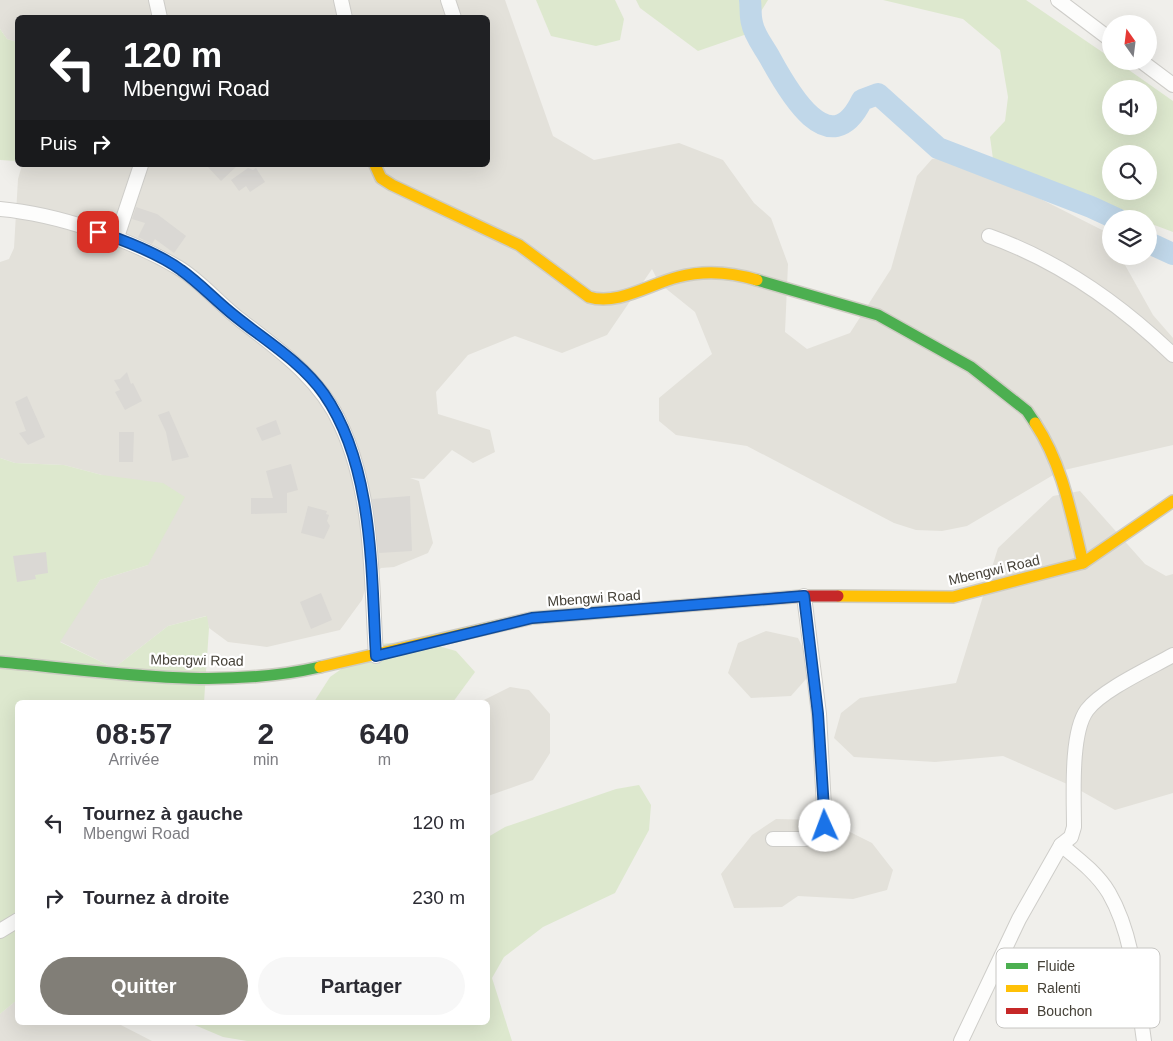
<!DOCTYPE html>
<html lang="fr">
<head>
<meta charset="utf-8">
<style>
  body { margin:0; font-family:Arial,sans-serif; background:#f7f7f7; color:#2b2b33; height:100vh; display:flex; flex-direction:column; font-size:19px; white-space:nowrap }
  * { box-sizing:border-box; margin:0 }
  p { font-size:16px; color:#7c7c81 }
  .icon { flex:none; width:28px; height:28px; fill:none; stroke:currentColor; stroke-width:2; stroke-linecap:round; stroke-linejoin:round }
  .map { position:relative; flex:1; overflow:hidden }
  .details { position:absolute; left:15px; top:700px; width:475px; height:325px; display:flex; flex-direction:column; background:#fff; border-radius:8px; box-shadow:0 5px 20px #0002 }
  .details>* { flex:none }
  .guide { position:absolute; left:15px; top:15px; width:475px; height:152px; border-radius:8px; box-shadow:0 5px 20px #0002; background:#202124; color:#fff; overflow:hidden }
  .needle { width:32px; rotate:346deg }
  .controls { position:absolute; left:1102px; top:15px; display:grid; gap:10px }
  .controls a { display:grid; place-items:center; width:55px; height:55px; border-radius:50%; background:#fff; box-shadow:0 5px 20px #0002; font-size:25px }
  .pin { position:absolute; display:grid; place-items:center; width:42px; height:42px; color:#fff; margin:-21px; border-radius:10px; box-shadow:0 2px 8px #0006 }
  .me { position:absolute; width:55px; margin:-28px; rotate:358deg; stroke-linejoin:round; filter:drop-shadow(0 0 4px #0008) }
  .turn { display:flex; align-items:center; gap:18px; height:105px; padding:0 25px; font-size:22px }
  .turn .icon { width:65px; height:65px; stroke-width:2.5 }
  .turn b { display:block; font-size:35px; line-height:42px }
  .then { display:flex; align-items:center; height:48px; padding:0 25px; background:#0003; gap:10px; font-size:19px }
  .eta { display:flex; justify-content:space-evenly; align-items:center; height:85px; text-align:center }
  .eta b { font-size:30px; font-weight:600; line-height:35px }
  .action { display:flex; gap:10px; margin-top:auto; padding:10px 25px }
  .action a { flex:1; height:58px; border-radius:30px; background:#817e77; color:#fff; font-size:20px; font-weight:600; line-height:58px; text-align:center }
  .action a+a { background:#f7f7f7; color:#2b2b33 }
  ul { padding:0; list-style:none }
  li { display:flex; align-items:center; gap:15px; height:75px; padding:0 25px }
  li div { flex:1 }
  li b { display:block; font-size:19px }
  li em { font-style:normal }
  .map>svg:first-child { display:block }
</style>
</head>
<body>
<div class="map">
<svg width="1173" height="1041" viewBox="0 0 1173 1041">
  <rect width="100%" height="100%" fill="#f0efeb"/>
  <!-- residential -->
  <g fill="#e3e1da">
    <path d="M0 0H505L553 136 594 160 679 143 723 160 754 203 771 218 788 264 785 332 807 349 850 333 891 269 917 176 932 159 954 155 1106 232 1111 241V256H1120L1153 315 1173 338V445L1060 471 967 526 942 531 916 530 894 523 747 446 676 435 659 421V398L712 354 695 312 659 283 652 269 607 335 562 353 515 336 468 355 436 392 438 414 490 430 495 452 473 463 452 450 424 479 410 478 419 481 433 543 428 553 394 567 381 568 368 579 362 600 340 630 267 647 228 642 209 628 206 616 168 626 114 668 59 641 100 580 148 565 102 475 64 465 15 463 0 458V262L9 259 14 248 18 179 22 165H488V18H18L17 42 7 39 0 29Z"/>
    <path d="M1080 491 1145 564 1166 576 1173 574V793L1115 810 1074 787 1003 756 935 762 854 757 834 738 841 713 860 698 956 683 998 548 1053 496Z"/>
    <path d="M766 631 798 638 814 670 791 696 751 698 728 673 738 643Z"/>
    <path d="M510 687 529 690 550 714V753L533 780 488 796V702H480Z"/>
    <path d="M776 819 826 820 872 843 893 870 887 890 853 899 798 896 782 907 734 908 721 874 752 835Z"/>
    <path d="M17 1000 18 1022 117 1023 152 1041H0V1014Z"/>
  </g>
  <!-- green -->
  <g fill="#dde8ce" fill-rule="evenodd">
    <path d="M536 0H615L624 19 620 40 596 46 551 36Z"/>
    <path d="M636 0H768L747 34 698 51 640 8Z"/>
    <path d="M883 0H1026L1111 58V61H1116L1173 101V232L1149 223V219H1137L1035 182 993 159 990 137 1005 121 1008 97 1000 50 963 19ZM1111 89H1149V126H1111ZM1111 154H1149V191H1111Z"/>
    <path d="M0 29 7 39 17 42V161L0 160Z"/>
    <path d="M0 458 15 463 64 465 102 475 163 483 185 497 148 565 100 580 60 642 114 668 168 626 207 616 209 628 204 702H18L17 1000 0 1014Z"/>
    <path d="M421 641 456 651 475 672 453 702H314L330 677 377 644Z"/>
    <path d="M639 785 651 805 649 830 615 893 543 927 504 957 492 978 512 1041H247L223 1037 190 1023 488 1022V837L505 827 616 789Z"/>
  </g>
  <g fill="none" stroke-linecap="round" stroke-linejoin="round">
    <!-- river -->
    <g stroke="#c0d7e9" stroke-width="22">
      <path d="M750 0C751 7 750 16 752 23 754 35 764 47 770 58 788 91 830 166 862 100L878 94 938 148 1091 207 1117 219"/>
      <path d="M1149 243 1173 254"/>
    </g>
  </g>
  <!-- building -->
  <g fill="#dad8d4">
    <path d="M206 165H238L221 181Z"/>
    <path d="M248 168 253 170 256 168 265 182 250 192 246 186 239 191 231 180Z"/>
    <path d="M136 207 157 214 186 236 174 253 155 239 152 244 138 237 145 223 132 219Z"/>
    <path d="M127 372 131 384 133 383 142 401 125 410 115 392 120 390 114 380 120 379Z"/>
    <path d="M27 396 45 437 28 445 19 433 26 431 15 402Z"/>
    <path d="M169 411 189 457 172 461 166 432 158 415Z"/>
    <path d="M276 420 281 434 262 441 256 428Z"/>
    <path d="M119 432H134L133 462H119Z"/>
    <path d="M291 464 298 490 287 493V513L251 514V498H273L266 471Z"/>
    <path d="M410 496 412 551 379 553 372 499Z"/>
    <path d="M308 506 327 511 326 514 329 515 327 521 330 526 324 539 301 533Z"/>
    <path d="M46 552 48 573 35 575 36 579 17 582 13 556Z"/>
    <path d="M321 593 332 620 311 629 300 602Z"/>
  </g>
  <g fill="none" stroke-linecap="round" stroke-linejoin="round">
    <defs>
      <g id="street">
        <path d="M156 0 160 18"/>
        <path d="M341 0 345 18"/>
        <path d="M448 0 454 18"/>
        <path d="M1058 0 1111 40"/>
        <path d="M1141 61 1173 85"/>
        <path d="M0 209C57 214 130 239 179 268 202 282 221 306 243 322 281 351 321 380 341 425 374 496 371 579 376 656"/>
        <path d="M989 236C1059 261 1119 303 1173 355"/>
        <path d="M117 237 141 165"/>
        <path d="M773 839H805L823 832 825 826 819 714 804 596"/>
        <path d="M1061 845C1078 859 1097 873 1109 893 1134 936 1137 993 1144 1041"/>
        <path d="M0 931 18 920"/>
        <path d="M961 1041 1019 919 1061 845 1071 837 1074 827C1074 798 1070 733 1087 710 1102 690 1150 668 1173 655"/>
      </g>
      <g id="fast">
        <path d="M757 280 878 315 971 367 1027 411 1035 423"/>
        <path d="M0 662C104 671 216 691 320 667"/>
      </g>
      <g id="slow">
        <path d="M375 165 381 178 392 185 519 245 589 297C617 306 650 284 678 277 704 270 731 272 757 280"/>
        <path d="M1035 423C1063 465 1071 514 1083 563"/>
        <path d="M838 596 953 597 1083 563 1173 501"/>
        <path d="M320 667 532 618 630 610"/>
      </g>
      <path id="jam" d="M630 610 804 596H838"/>
    </defs>
    <!-- street casing -->
    <use href="#street" stroke="#cecdc9" stroke-width="16"/>
    <!-- fast casing -->
    <use href="#fast" stroke="#ceccc3" stroke-width="14"/>
    <!-- slow casing -->
    <use href="#slow" stroke="#ceccc3" stroke-width="14"/>
    <!-- jam casing -->
    <use href="#jam" stroke="#ceccc3" stroke-width="14"/>
    <!-- street -->
    <use href="#street" stroke="#fdfdfc" stroke-width="14"/>
    <!-- fast -->
    <use href="#fast" stroke="#4caf50" stroke-width="11"/>
    <!-- slow -->
    <use href="#slow" stroke="#ffc107" stroke-width="11"/>
    <!-- jam -->
    <use href="#jam" stroke="#c62828" stroke-width="11"/>
  </g>
  <g fill="none" stroke-linecap="round" stroke-linejoin="round">
    <defs>
      <path id="route" d="M98 232C122 239 161 255 181 270 198 282 213 298 230 312 261 338 300 360 324 394 374 466 371 571 376 656L532 618 804 596 818 714 825 826"/>
    </defs>
    <!-- route casing -->
    <use href="#route" stroke="#114b97" stroke-width="12"/>
    <!-- route -->
    <use href="#route" stroke="#1a73e8" stroke-width="9"/>
  </g>
  <g text-anchor="middle" stroke-width="4.5" stroke-linejoin="round" paint-order="stroke">
    <!-- street labels -->
    <g font-size="14" fill="#454138" stroke="#fff">
      <text transform="translate(994 570) rotate(-13)" y="5">Mbengwi Road</text>
      <text transform="translate(594 598) rotate(-4)" y="5">Mbengwi Road</text>
      <text transform="translate(197 660) rotate(1)" y="5">Mbengwi Road</text>
    </g>
  </g>
  <!-- legend -->
  <rect x="996" y="948" width="164" height="80" rx="8" fill="#fff" stroke="#c7c6c3" stroke-width="1"/>
  <rect x="1006" y="963" width="22" height="6" fill="#4caf50"/>
  <rect x="1006" y="985" width="22" height="7" fill="#ffc107"/>
  <rect x="1006" y="1008" width="22" height="6" fill="#c62828"/>
  <g font-size="14" fill="#454138">
    <text x="1037" y="971">Fluide</text>
    <text x="1037" y="993">Ralenti</text>
    <text x="1037" y="1016">Bouchon</text>
  </g>
</svg>
<div class="controls">
<a><svg class="needle" viewBox="-14 -14 28 28"><path d="M0-13l5 13h-10z" fill="#e53935"/><path d="M0 13l5-13h-10z" fill="#7c7c81"/></svg></a>
<a><svg class="icon" aria-label="sound" viewBox="0 0 24 24"><path d="M4 9h4l5-4v14l-5-4H4zM17 9q2 3 0 6"/></svg></a>
<a><svg class="icon" aria-label="search" viewBox="0 0 24 24"><circle cx="10" cy="10" r="6"/><path d="M15 15l6 6"/></svg></a>
<a><svg class="icon" aria-label="layers" viewBox="0 0 24 24"><path d="M12 4l9 5-9 5-9-5zM3 14l9 5 9-5"/></svg></a>
</div>
<div class="pin" style="left:98px;top:232px;background:#d93025"><svg class="icon" aria-label="arrive" viewBox="0 0 24 24"><path d="M6 21V4h12l-3 4 3 4H6"/></svg></div>
<svg class="me" style="left:825px;top:826px" viewBox="-20 -20 40 40"><circle r="19" fill="#fff"/><path d="M0-13L10 11 0 6-10 11z" fill="#1a73e8"/></svg>
<div class="guide">
<div class="turn"><svg class="icon" aria-label="left" viewBox="0 0 24 24"><path d="M17 20v-9H6M10 6l-5 5 5 5"/></svg><div><b>120 m</b>Mbengwi Road</div></div>
<div class="then">Puis<svg class="icon" aria-label="right" viewBox="0 0 24 24"><path d="M7 20v-9h11M14 6l5 5-5 5"/></svg></div>
</div>
<section class="details">
<div class="eta">
<div><b>08:57</b><p>Arrivée</p></div>
<div><b>2</b><p>min</p></div>
<div><b>640</b><p>m</p></div>
</div>
<ul>
<li><svg class="icon" aria-label="left" viewBox="0 0 24 24"><path d="M17 20v-9H6M10 6l-5 5 5 5"/></svg><div><b>Tournez à gauche</b><p>Mbengwi Road</p></div><em>120 m</em></li>
<li><svg class="icon" aria-label="right" viewBox="0 0 24 24"><path d="M7 20v-9h11M14 6l5 5-5 5"/></svg><div><b>Tournez à droite</b></div><em>230 m</em></li>
</ul>
<div class="action"><a>Quitter</a><a>Partager</a></div>
</section>
</div>
</body>
</html>
